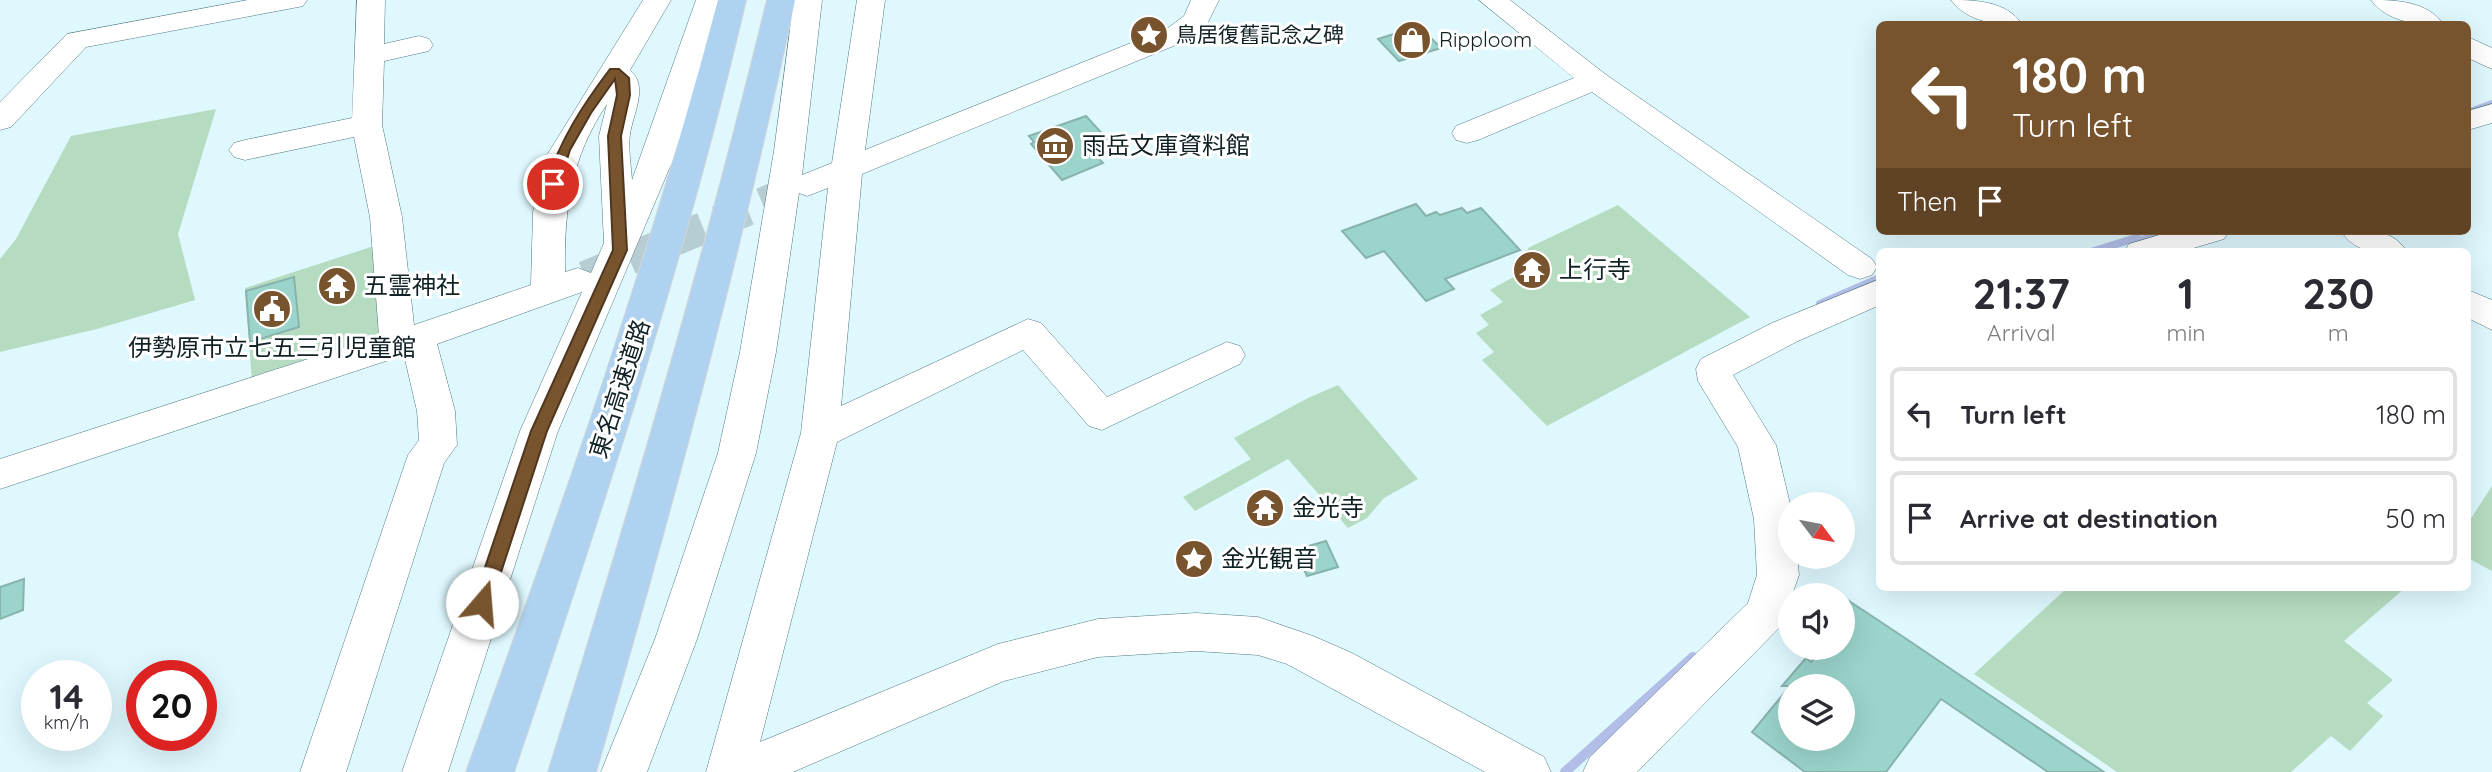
<!DOCTYPE html>
<html lang="en">
<head>
<meta charset="utf-8">
<style>
  body { margin:0; font-family:Quicksand,"Noto Sans JP",sans-serif; background:#f7f7f7; color:#2b2b33; height:100vh; display:flex; flex-direction:column; font-size:26px; white-space:nowrap }
  * { box-sizing:border-box; margin:0 }
  p { font-size:23px; color:#7c7c81 }
  .icon { flex:none; width:38px; height:38px; fill:none; stroke:currentColor; stroke-width:2; stroke-linecap:round; stroke-linejoin:round }
  .map { position:relative; flex:1; overflow:hidden }
  .panel { position:absolute; left:1876px; top:248px; width:595px; height:343px; display:flex; flex-direction:column; background:#fff; border-radius:10px; box-shadow:0 7px 28px #0002 }
  .panel>* { flex:none }
  .hud { position:absolute; left:1876px; top:21px; width:595px; height:214px; border-radius:10px; box-shadow:0 7px 28px #0002; background:#78542e; color:#fff; overflow:hidden }
  .needle { width:46px; rotate:122deg }
  .fabs { position:absolute; left:1778px; top:492px; display:grid; gap:14px }
  .fabs a { display:grid; place-items:center; width:77px; height:77px; border-radius:50%; background:#fff; box-shadow:0 7px 28px #0002; font-size:35px }
  .speed { position:absolute; left:21px; top:660px; display:flex; gap:14px; font-size:35px; font-weight:700; text-align:center }
  .speed>* { display:grid; place-content:center; width:91px; height:91px; border-radius:50%; background:#fff; box-shadow:0 7px 28px #0002; line-height:1 }
  .speed small { font-size:18px; font-weight:400 }
  .speed .limit { border:10px solid #d22; background:#fff; color:#111 }
  .pin { position:absolute; display:grid; place-items:center; width:60px; height:60px; color:#fff; margin:-30px; border:4px solid #fff; border-radius:50%; box-shadow:0 2px 7px #0007 }
  .me { position:absolute; width:77px; margin:-38px; rotate:18deg; stroke-linejoin:round; filter:drop-shadow(0 0 5px #0008) }
  .turn { display:flex; align-items:center; gap:24px; height:147px; padding:0 21px; font-size:32px }
  .turn .icon { width:91px; height:91px; stroke-width:2.5 }
  .turn b { display:block; font-size:49px; line-height:60px }
  .then { display:flex; align-items:center; height:66px; padding:0 21px; background:#0003; gap:14px; font-size:26px }
  .eta { display:flex; justify-content:space-evenly; align-items:center; height:119px; text-align:center }
  .eta b { font-size:42px; font-weight:700; line-height:49px }
  ul { padding:0; list-style:none }
  li { display:flex; align-items:center; gap:21px; height:94px; margin:0 14px 10px; padding:0 7px; border:4px solid #e1e1e2; border-radius:10px }
  li div { flex:1 }
  li b { display:block; font-size:26px }
  li em { font-style:normal }
  .map>svg:first-child { display:block }
</style>
</head>
<body>
<div class="map">
<svg width="2492" height="772" viewBox="0 0 2492 772">
  <rect width="100%" height="100%" fill="#def8fe"/>
  <!-- green -->
  <g fill="#b5dcc0">
    <path d="M216 109 178 234 195 300 97 329 0 352V259L16 239 71 136Z"/>
    <path d="M1618 205 1750 317 1547 426 1482 360 1494 352 1476 333 1489 325 1480 315 1503 302 1490 290 1526 270 1528 248Z"/>
    <path d="M377 245 387 332 252 381 245 288Z"/>
    <path d="M1338 385 1418 479 1384 498 1367 518 1348 528 1288 459 1195 511 1183 497 1251 459 1234 438 1308 398Z"/>
    <path d="M2492 486V571L2468 558V523Z"/>
    <path d="M2067 588H2405L2344 641 2393 680 2367 703 2383 716 2350 751 2331 736 2291 772H2117L1974 674Z"/>
  </g>
  <g fill="none" stroke-linecap="round" stroke-linejoin="round">
    <!-- stream-far1 -->
    <g stroke="#b2bee8" stroke-width="8">
      <path d="M2468 113 2492 104"/>
      <path d="M2091 252 2136 238 2141 240 2176 231"/>
      <path d="M1820 304 1880 278"/>
    </g>
    <!-- stream -->
    <path stroke="#b2bee8" stroke-width="10" d="M1565 772 1693 657"/>
  </g>
  <!-- building -->
  <g fill="#9ad4cb" stroke="#88b3ac" stroke-width="2" fill-rule="evenodd">
    <path d="M1419 26 1441 48 1399 61 1378 39Z"/>
    <path d="M1086 116 1107 139 1089 149 1103 163 1062 180 1031 144 1034 142 1029 136Z"/>
    <path d="M1416 204 1426 216 1436 212 1440 215 1462 208 1467 213 1481 208 1520 250 1445 279 1454 289 1426 301 1384 251 1366 258 1342 231Z"/>
    <path d="M294 277 299 327 250 342 246 291Z"/>
    <path d="M1326 541 1338 567 1307 576 1295 550Z"/>
    <path d="M24 579 23 610 0 619V587Z"/>
    <path d="M1843 597 1899 634 2104 772H2048L1941 699 1886 772H1805L1752 732 1790 686H1782L1806 658 1811 662 1823 648H1843ZM1790 686H1843V738H1790Z"/>
  </g>
  <g fill="none" stroke-linecap="round" stroke-linejoin="round">
    <!-- minor-tunnel -->
    <path stroke="#b5cdd3" stroke-width="32" stroke-dasharray="32 16" stroke-linecap="butt" d="M585 277 807 185"/>
    <defs>
      <g id="minor">
        <path d="M248 0H307L303 6 293 8 86 47 11 127 0 130V102L67 34Z"/>
        <path d="M357 0H385L384 44 419 36 429 39 433 45 429 51 384 61 382 125 402 217 414 325 531 285 533 212 547 155 643 0H671L630 70C649 86 633 114 630 134 628 148 631 165 632 180L696 0H724L672 162 558 431 448 772H402L520 431 582 292 437 344 455 411 457 445 444 463 346 772H300L408 455 419 440 417 411 404 355 0 489V459L379 336 370 217 354 137 245 160 234 157 229 150 234 143 245 140 352 118ZM607 104 599 136 604 243 591 273 578 268 565 272C564 209 571 157 607 104Z"/>
        <path d="M794 0H822L802 175 832 163 857 0H885L865 150 1168 28 1184 16 1191 0H1219L1206 26 1188 40 862 174 841 406 1028 319 1041 323 1107 397 1227 342 1240 346 1245 355 1240 364 1102 430 1089 426 1023 350 837 442 760 742 998 644 1098 619 1196 613 1258 617 1313 636 1352 653 1544 757 1551 772H1485L1287 664 1258 655 1196 651 1098 657 1004 681 793 772H706L801 433 828 188 807 196 799 193 776 352 756 453 697 639 647 772H601L655 639 718 453 740 352 774 151Z"/>
        <path d="M1479 0H1510L1605 74 1872 259 1877 267 1872 275 1860 279 1848 275 1592 92 1478 140 1467 143 1456 140 1452 133 1456 126 1574 78Z"/>
        <path d="M1951 0C1976 0 2006 1 2022 24 1998 26 1967 22 1951 0Z"/>
        <path d="M2371 0C2396 0 2427 1 2443 24 2419 26 2387 22 2371 0Z"/>
        <path d="M2468 37 2492 48V69L2468 58Z"/>
        <path d="M2492 104V123L2468 130V111Z"/>
        <path d="M2173 231H2229L2224 239 2180 252H2124L2129 244Z"/>
        <path d="M2341 231C2367 231 2392 227 2407 252 2381 252 2357 256 2341 231Z"/>
        <path d="M1880 279V305L1798 341 1733 375 1776 445 1790 504V556H1797L1799 575 1781 626 1637 772H1583L1590 757 1748 603 1757 575 1754 519 1738 447 1698 381 1696 369 1701 359 1772 323Z"/>
        <path d="M2468 290 2492 300V330L2468 318Z"/>
      </g>
      <g id="highway">
        <path d="M718 0H746C685 262 600 517 514 772H466C558 517 649 263 718 0Z"/>
        <path d="M767 0H795C740 260 670 516 596 772H548C628 517 704 260 767 0Z"/>
      </g>
    </defs>
    <!-- minor casing -->
    <use href="#minor" stroke="#507982" stroke-width="1"/>
    <!-- highway casing -->
    <use href="#highway" stroke="#d4d7d8" stroke-width="2"/>
    <!-- minor -->
    <use href="#minor" fill="#fff" fill-rule="evenodd"/>
    <!-- highway -->
    <use href="#highway" fill="#aed2ef" fill-rule="evenodd"/>
  </g>
  <!-- route -->
  <path fill="#78542e" stroke="#4e371e" stroke-width="2" d="M610 69H619L629 78 630 95 621 136 627 250 547 431 491 603 482 610 473 603 531 431 613 250 608 136 617 95 615 79 591 113 570 150 558 187 553 189 546 184C560 140 582 106 610 69Z"/>
  <!-- icons -->
  <defs>
    <symbol id="sight-disc" viewBox="-11 -11 22 22"><circle r="9.5" fill="#78542e" stroke="#fff"/><path d="M0-6L1.8-2.2L6-1.7L2.9 1.2L3.7 5.4L0 3.3L-3.7 5.4L-2.9 1.2L-6-1.7L-1.8-2.2Z" fill="#fff"/></symbol>
    <symbol id="shop-disc" viewBox="-11 -11 22 22"><circle r="9.5" fill="#78542e" stroke="#fff"/><path d="M-5-2.5h2.3a2.7 3.5 0 0 1 5.4 0H5L5.5 6h-11ZM-1.5-2.5h3a1.5 2.3 0 0 0-3 0Z" fill="#fff"/></symbol>
    <symbol id="museum-disc" viewBox="-11 -11 22 22"><circle r="9.5" fill="#78542e" stroke="#fff"/><path d="M0-6L6-3V-2H-6V-3ZM-5-1h2V3h-2ZM-1-1h2V3h-2ZM3-1h2V3H3ZM-6 4H6V6H-6Z" fill="#fff"/></symbol>
    <symbol id="temple-disc" viewBox="-11 -11 22 22"><circle r="9.5" fill="#78542e" stroke="#fff"/><path d="M0-6L5-2H3V0L6.5 2.5H4V6H1.5V3h-3V6H-4V2.5H-6.5L-3 0V-2H-5Z" fill="#fff"/></symbol>
    <symbol id="civic-disc" viewBox="-11 -11 22 22"><circle r="9.5" fill="#78542e" stroke="#fff"/><path d="M-.6-6.5H3V-4.5H.6V-3L4-1V1h2V6H-6V1h2V-1L-.6-3ZM-1.2 2.5V6h2.4V2.5Z" fill="#fff"/></symbol>
  </defs>
  <g fill-rule="evenodd">
    <use href="#sight-disc" x="1127" y="13" width="44" height="44"/>
    <use href="#shop-disc" x="1390" y="18" width="44" height="44"/>
    <use href="#museum-disc" x="1033" y="124" width="44" height="44"/>
    <use href="#temple-disc" x="1510" y="248" width="44" height="44"/>
    <use href="#temple-disc" x="315" y="264" width="44" height="44"/>
    <use href="#civic-disc" x="250" y="287" width="44" height="44"/>
    <use href="#temple-disc" x="1243" y="486" width="44" height="44"/>
    <use href="#sight-disc" x="1172" y="537" width="44" height="44"/>
  </g>
  <g text-anchor="middle" stroke-width="6" stroke-linejoin="round" paint-order="stroke">
    <!-- far-poi labels -->
    <g font-size="21" fill="#112226" stroke="#fff" text-anchor="start">
      <text x="1176" y="42">鳥居復舊記念之碑</text>
      <text x="1439" y="47">Ripploom</text>
    </g>
    <!-- poi labels -->
    <g font-size="24" fill="#112226" stroke="#fff" text-anchor="start">
      <text x="1082" y="154">雨岳文庫資料館</text>
      <text x="1559" y="278">上行寺</text>
      <text x="364" y="294">五霊神社</text>
      <text x="272" y="356" text-anchor="middle">伊勢原市立七五三引児童館</text>
      <text x="1292" y="516">金光寺</text>
      <text x="1221" y="567">金光観音</text>
    </g>
    <!-- street labels -->
    <g font-size="24" fill="#112226" stroke="#fff">
      <text transform="translate(620 389) rotate(-72)" y="8">東名高速道路</text>
    </g>
  </g>
</svg>
<div class="fabs">
<a><svg class="needle" viewBox="-14 -14 28 28"><path d="M0-13l5 13h-10z" fill="#e53935"/><path d="M0 13l5-13h-10z" fill="#7c7c81"/></svg></a>
<a><svg class="icon" aria-label="sound" viewBox="0 0 24 24"><path d="M4 9h4l5-4v14l-5-4H4zM17 9q2 3 0 6"/></svg></a>
<a><svg class="icon" aria-label="layers" viewBox="0 0 24 24"><path d="M12 4l9 5-9 5-9-5zM3 14l9 5 9-5"/></svg></a>
</div>
<div class="speed"><div>14<small>km/h</small></div><div class="limit">20</div></div>
<div class="pin" style="left:553px;top:184px;background:#d93025"><svg class="icon" aria-label="arrive" viewBox="0 0 24 24"><path d="M6 21V4h12l-3 4 3 4H6"/></svg></div>
<svg class="me" style="left:482px;top:603px" viewBox="-20 -20 40 40"><circle r="19" fill="#fff"/><path d="M0-13L10 11 0 6-10 11z" fill="#78542e"/></svg>
<div class="hud">
<div class="turn"><svg class="icon" aria-label="left" viewBox="0 0 24 24"><path d="M17 20v-9H6M10 6l-5 5 5 5"/></svg><div><b>180 m</b>Turn left</div></div>
<div class="then">Then<svg class="icon" aria-label="arrive" viewBox="0 0 24 24"><path d="M6 21V4h12l-3 4 3 4H6"/></svg></div>
</div>
<section class="panel">
<div class="eta">
<div><b>21:37</b><p>Arrival</p></div>
<div><b>1</b><p>min</p></div>
<div><b>230</b><p>m</p></div>
</div>
<ul>
<li><svg class="icon" aria-label="left" viewBox="0 0 24 24"><path d="M17 20v-9H6M10 6l-5 5 5 5"/></svg><div><b>Turn left</b></div><em>180 m</em></li>
<li><svg class="icon" aria-label="arrive" viewBox="0 0 24 24"><path d="M6 21V4h12l-3 4 3 4H6"/></svg><div><b>Arrive at destination</b></div><em>50 m</em></li>
</ul>
</section>
</div>
</body>
</html>
